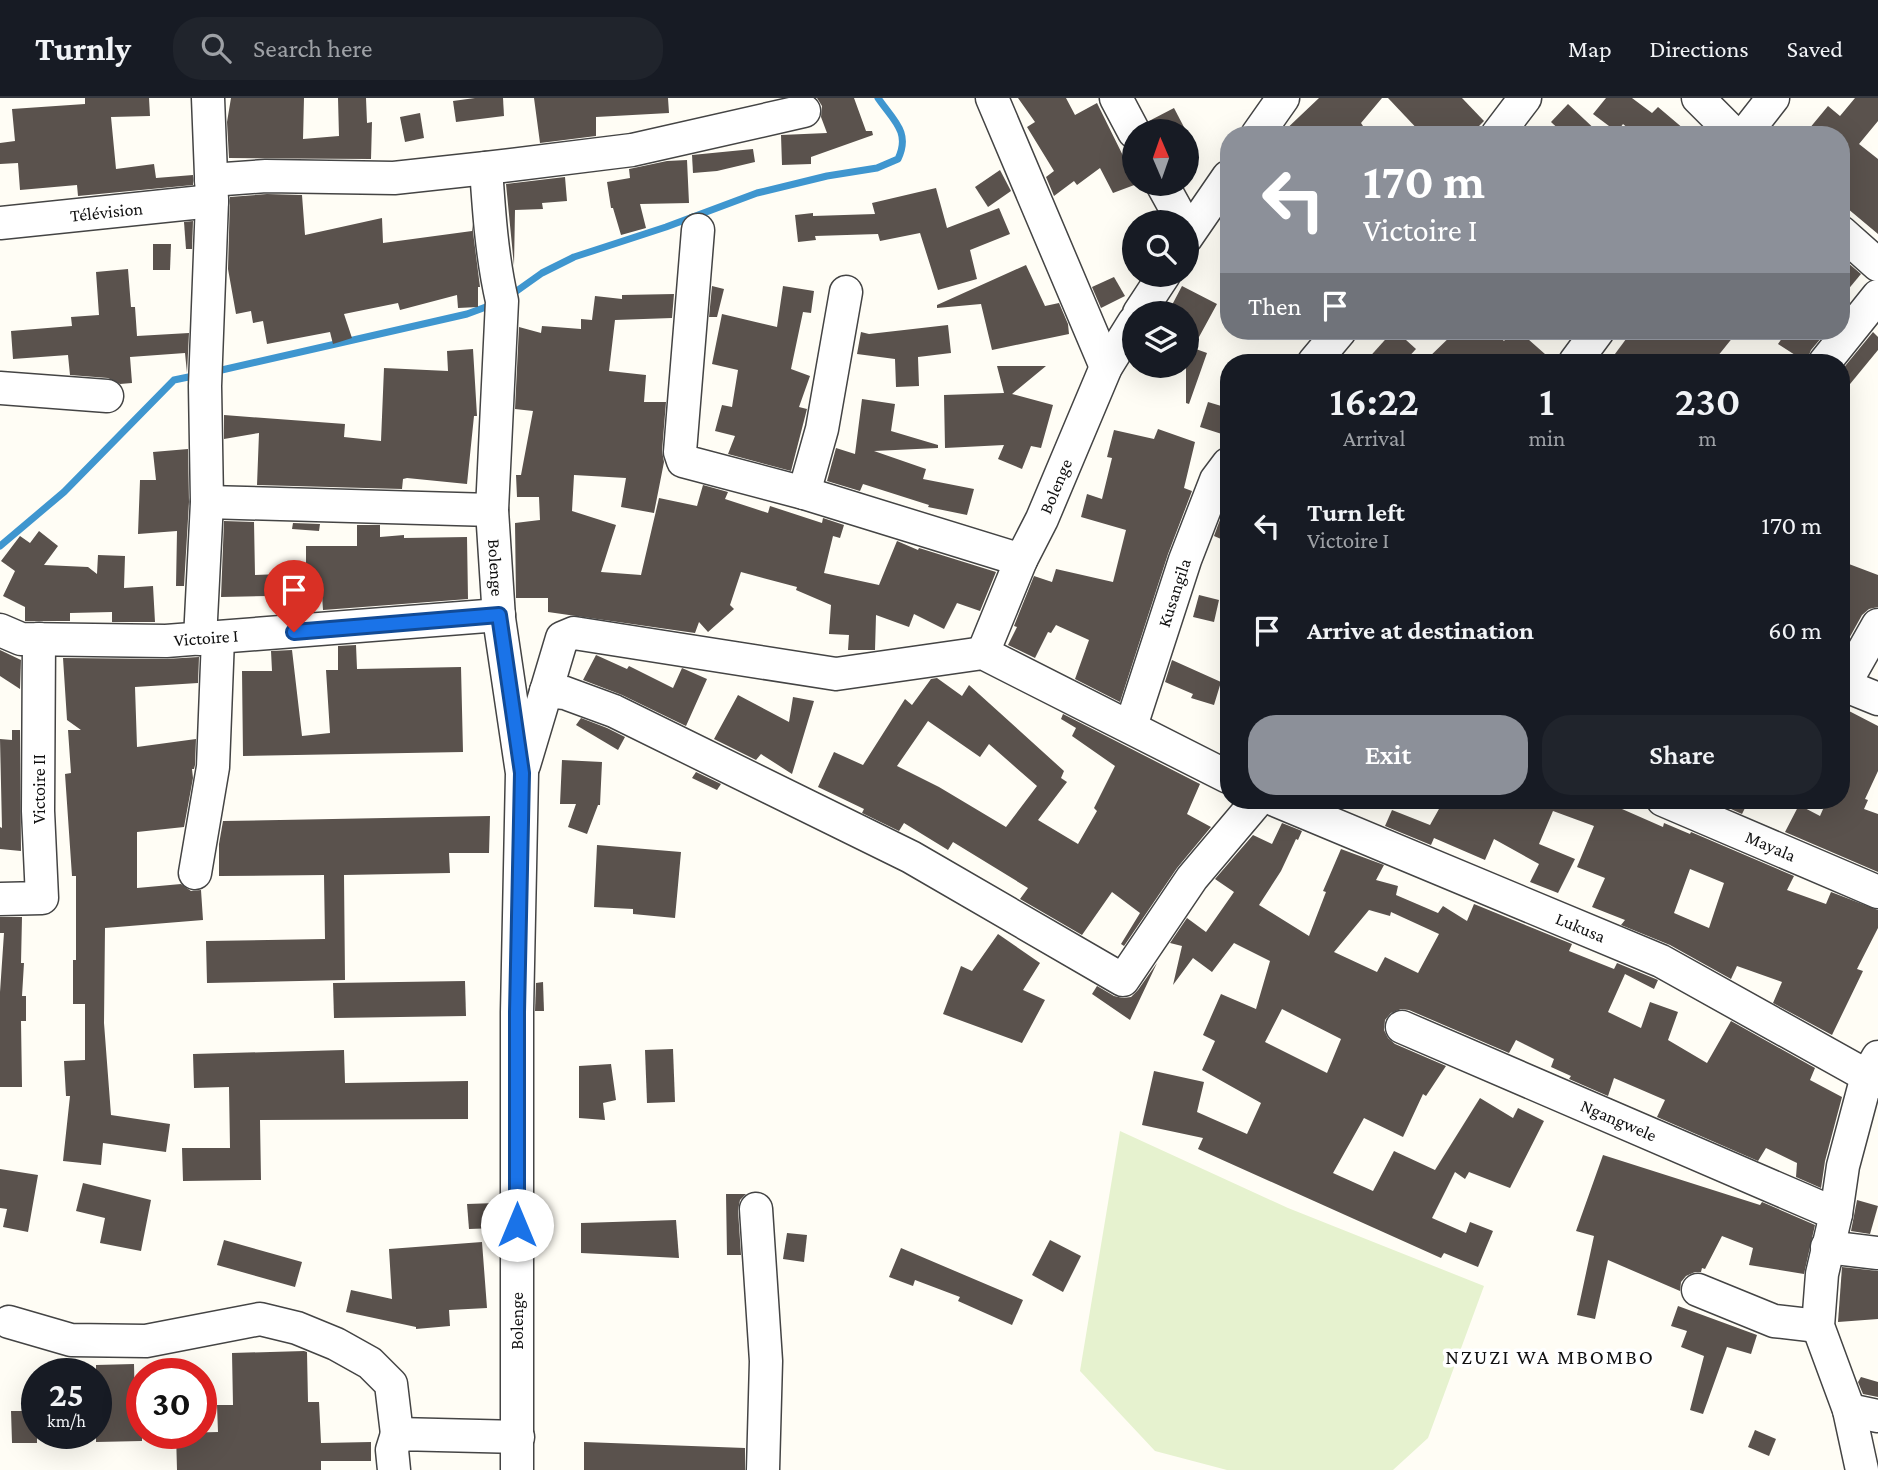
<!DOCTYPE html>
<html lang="en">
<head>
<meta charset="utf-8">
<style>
  body { margin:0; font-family:"Crimson Pro",serif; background:#20242c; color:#f1f3f6; height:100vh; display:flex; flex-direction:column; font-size:26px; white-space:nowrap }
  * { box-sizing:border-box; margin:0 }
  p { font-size:23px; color:#9ea1a6 }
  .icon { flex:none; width:38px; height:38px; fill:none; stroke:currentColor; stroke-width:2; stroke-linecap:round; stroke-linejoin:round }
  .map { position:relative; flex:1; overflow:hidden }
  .panel { position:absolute; left:1220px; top:256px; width:630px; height:455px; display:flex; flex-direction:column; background:#171b24; border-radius:28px; box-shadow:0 7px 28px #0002 }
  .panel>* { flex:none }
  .hud { position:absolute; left:1220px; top:28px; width:630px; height:214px; border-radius:28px; box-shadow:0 7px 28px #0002; background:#8c9099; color:#fff; overflow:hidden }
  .needle { width:46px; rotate:358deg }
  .controls { position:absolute; left:1122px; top:21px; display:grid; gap:14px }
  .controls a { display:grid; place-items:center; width:77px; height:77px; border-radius:50%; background:#171b24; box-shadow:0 7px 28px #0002; font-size:35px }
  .speed { position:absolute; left:21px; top:1260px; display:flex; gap:14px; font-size:35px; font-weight:700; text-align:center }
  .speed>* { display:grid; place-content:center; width:91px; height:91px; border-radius:50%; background:#171b24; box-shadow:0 7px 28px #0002; line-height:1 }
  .speed small { font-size:18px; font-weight:400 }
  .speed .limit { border:10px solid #d22; background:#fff; color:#111 }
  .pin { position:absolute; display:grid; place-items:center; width:60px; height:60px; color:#fff; margin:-72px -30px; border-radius:50% 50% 50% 0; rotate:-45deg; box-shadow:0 0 7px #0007 }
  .pin .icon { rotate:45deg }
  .me { position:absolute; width:77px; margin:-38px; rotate:0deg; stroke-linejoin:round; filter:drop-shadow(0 0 5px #0008) }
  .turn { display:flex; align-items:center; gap:24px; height:147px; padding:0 28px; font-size:32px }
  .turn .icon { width:91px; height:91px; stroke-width:2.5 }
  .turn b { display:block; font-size:49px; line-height:60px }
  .then { display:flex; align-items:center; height:66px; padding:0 28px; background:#0003; gap:14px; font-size:26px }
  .eta { display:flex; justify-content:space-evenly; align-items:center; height:119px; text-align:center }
  .eta b { font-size:42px; font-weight:600; line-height:49px }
  .action { display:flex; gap:14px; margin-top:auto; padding:14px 28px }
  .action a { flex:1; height:80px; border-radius:28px; background:#8c9099; color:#fff; font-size:28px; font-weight:600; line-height:80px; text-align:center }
  .action a+a { background:#20242c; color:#f1f3f6 }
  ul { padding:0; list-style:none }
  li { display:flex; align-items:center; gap:21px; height:105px; padding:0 28px }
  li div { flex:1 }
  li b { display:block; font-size:26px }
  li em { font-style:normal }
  header { display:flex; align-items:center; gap:42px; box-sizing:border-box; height:98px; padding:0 35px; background:#171b24; border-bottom:2px solid #363941 }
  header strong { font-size:33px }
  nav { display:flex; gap:38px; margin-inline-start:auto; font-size:24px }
  .search { width:490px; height:63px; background:#20242c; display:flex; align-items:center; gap:18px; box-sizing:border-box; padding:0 24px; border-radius:28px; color:#9ea1a6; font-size:26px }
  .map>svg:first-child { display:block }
</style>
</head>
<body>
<header>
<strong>Turnly</strong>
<div class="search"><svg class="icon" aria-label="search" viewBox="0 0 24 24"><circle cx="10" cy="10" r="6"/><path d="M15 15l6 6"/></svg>Search here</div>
<nav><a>Map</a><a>Directions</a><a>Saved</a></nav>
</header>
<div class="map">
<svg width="1878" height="1372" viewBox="0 0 1878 1372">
  <rect width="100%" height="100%" fill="#fffdf5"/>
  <!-- pitch -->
  <path fill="#e6f2cf" d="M1120 1033 1288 1110 1484 1188 1428 1340 1393 1372H1227L1155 1353 1080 1273Z"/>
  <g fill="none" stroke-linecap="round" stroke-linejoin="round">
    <!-- stream -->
    <g stroke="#3f96cf" stroke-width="7">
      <path d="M511 197 542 175 574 159 666 129 757 95 827 78 877 70 898 61C911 34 893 22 878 0"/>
      <path d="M213 274 467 216 494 206"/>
      <path d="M0 448 64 394 174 282 198 277"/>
    </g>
  </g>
  <!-- building -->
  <g fill="#5a524d" fill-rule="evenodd">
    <path d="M85 0H149L150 18 111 19 116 71 154 66 156 80 193 77V87L78 98 77 87 20 92 18 65 0 66V45L15 43 12 11 85 6Z"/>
    <path d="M231 0H304L303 41 339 38 338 0H366L367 25 372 24 371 61 229 60 227 24Z"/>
    <path d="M475 0H503L504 18 456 24 453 3Z"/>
    <path d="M534 0H668L669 15 596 19V38L540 45Z"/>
    <path d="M817 0H854L866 33H872L873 37 811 59V66L782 67 781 37 827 35 821 19 822 8Z"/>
    <path d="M1018 0H1066L1075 17 1097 5 1134 80V86H1137L1113 95 1100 70 1077 87 1074 83 1054 98 1046 79 1054 73 1027 29 1035 24Z"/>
    <path d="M1319 0H1382L1361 25 1369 37H1280Z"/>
    <path d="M1388 0H1462L1484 23 1470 37H1423Z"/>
    <path d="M1606 0H1632L1652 15 1658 9 1691 37H1636L1623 26 1617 34 1593 16Z"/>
    <path d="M1855 0H1878V23L1859 46 1878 61V136L1841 105V37H1804L1828 8 1840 18Z"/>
    <path d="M1568 6 1601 37H1565L1551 24Z"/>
    <path d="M1174 10 1186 33H1152L1149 23Z"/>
    <path d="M420 15 424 40 405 44 400 19Z"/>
    <path d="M753 51 755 64 717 73 693 75 692 57Z"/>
    <path d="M687 62 689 105 640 106 646 130 621 137 613 110H611L607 84 630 80 629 71 667 63Z"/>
    <path d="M1000 72 1011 93 988 109 975 89Z"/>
    <path d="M565 79 567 103 542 105 543 111 515 112 514 168 506 86Z"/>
    <path d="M936 90 947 130 999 110 1010 136 970 152 977 181 938 192 920 135 880 143 878 136 815 138 816 142 798 144 795 117 813 115V118L875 116 872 105Z"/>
    <path d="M267 96 302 97 305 137 382 120 383 145 472 133V126L480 189H478V209L458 210 457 197 400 212 398 205 344 216 352 240 333 246 330 234 267 246 263 223 253 225 251 213 236 216 228 171 230 99Z"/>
    <path d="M193 123 192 151H186L184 124Z"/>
    <path d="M153 146H171L170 172H153Z"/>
    <path d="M1841 159 1861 176 1841 200Z"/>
    <path d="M1026 167 1045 208 1059 205 1068 226 1069 236 992 252 981 206 937 210V207Z"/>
    <path d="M128 171 131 209H135L137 238 189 235 187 275 185 255 130 259 132 285 120 286 108 280 70 277 68 257 13 261 11 233 72 228 71 219 99 217 96 174Z"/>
    <path d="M1114 179 1125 198 1101 210 1092 189Z"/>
    <path d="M712 188 724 191 717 219H709Z"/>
    <path d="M783 188 814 193 811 215 803 214 791 271 810 278 799 309 807 311 791 373 728 356 735 338 715 333 722 307 732 309 738 272 712 266 722 216 777 229Z"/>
    <path d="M1182 188 1217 206 1193 250 1207 255 1189 306 1186 305V215L1172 207Z"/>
    <path d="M674 196 672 220 615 222 609 273 646 277 644 304H666L662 353 664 364 654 415 621 409 626 380 574 377 572 413 616 427 601 474 641 477 659 400 697 408 703 387 728 394 725 401 768 415 770 408 822 425 823 420 844 427 840 440 833 438 824 475 879 487 897 443 918 452 919 450 996 474 980 513 957 505 944 531 914 516 909 529 876 517 875 552H848L849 537 829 536 831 507 796 492 797 489 741 474 730 507 734 511 708 534 699 524 695 535 548 514V500H516L515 425 540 422 539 399H517L516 377H521L533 313 515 311 519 229 541 235 542 228 581 231V221L592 222 595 198 622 201V197Z"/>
    <path d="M948 227 951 255 918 259 919 288 896 289 895 261 857 256 861 234 869 236Z"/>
    <path d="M1393 233H1396L1416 251 1404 264H1365Z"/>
    <path d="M1456 233H1493L1504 243 1513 233H1519L1554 264H1424Z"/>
    <path d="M1632 233H1738L1713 264H1609Z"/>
    <path d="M1787 233H1827L1811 252 1806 264 1778 246Z"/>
    <path d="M1873 234 1878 239V252L1841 297V273Z"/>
    <path d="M473 251 477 318H474L467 386 407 380 403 381 402 391 257 387 259 335 224 341V317L345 326 344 339 381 343 384 270 448 273 447 253Z"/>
    <path d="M997 268H1046L1012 296 1053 307 1041 350 1031 348 1022 371 998 361 1004 347 945 350 944 297 1004 295Z"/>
    <path d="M862 301 895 306 891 333 938 347V350L874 353 926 371 923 381 974 391 967 417 928 409 929 407 863 386 860 393 827 383 836 350 855 356Z"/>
    <path d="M1208 304 1228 310V338L1200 329Z"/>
    <path d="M1158 331 1195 344 1184 390 1192 393 1168 456 1120 604 1075 581 1089 542 1056 527 1051 535 1048 534 1035 560 1008 547 1017 529 1014 528 1034 478 1052 484 1056 471 1113 484 1126 432 1081 419 1087 396 1102 401 1112 360 1107 359 1114 332 1154 341Z"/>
    <path d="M188 351 189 404 184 488H176L177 433 138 436 140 382H156L153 354Z"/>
    <path d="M1227 403 1228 404V444L1214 438Z"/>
    <path d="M224 423 254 424 255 477 306 475V448H357V427H380V439L404 437V440L467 439 468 501 323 512 322 497 221 499Z"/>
    <path d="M293 425 320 426 319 433 292 431Z"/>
    <path d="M39 433 58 448 44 467 88 469 97 476 98 457 125 458 124 490 153 488 155 524H112V514L70 515V523H25V509L3 498 15 473 1 463 20 438 30 445Z"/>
    <path d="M1841 463 1878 477V509L1869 511 1862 517 1842 553Z"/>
    <path d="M1199 497 1219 502 1214 524 1193 519Z"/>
    <path d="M356 547 357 571 461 569 463 654 243 658 242 573H272L271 553 292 552 302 638 330 635 326 572H338V548Z"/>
    <path d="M0 552 21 562 20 591 0 578Z"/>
    <path d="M596 557 627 571 629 568 673 590 682 570 707 581 686 628 622 597 583 582Z"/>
    <path d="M199 559 198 585 135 589 137 649 196 641 195 667 194 671H192L193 680 184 729 137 734V790L181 786 191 793 201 792 203 822 105 830 104 925 111 1017 170 1026 166 1054 103 1045 101 1067 63 1063 70 998H66L64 963 85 962V906H73V862H76V778H72L65 676 71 675 68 632H81L67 622 63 560 166 561Z"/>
    <path d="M1172 562 1221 584 1214 607 1191 600 1193 596 1165 584Z"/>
    <path d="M937 580 962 598 969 587 1064 673 1061 680 1067 684 1038 722 1078 746 1097 713 1094 710 1115 668 1072 638 1076 630 1061 621 1063 616 1200 686 1187 716 1211 729 1177 770 1124 848 1121 846 1140 815 1112 794 1082 837 1020 801 1028 790 953 744 948 752 904 725 899 733 862 715 864 711 818 689 834 654 863 667 905 601 912 607 931 581ZM928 623 980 659 989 646 1037 688 1006 729 939 689 897 668Z"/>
    <path d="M738 597 789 624 793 599 814 603 792 676 761 656 756 662 714 641Z"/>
    <path d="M1849 613 1878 628V673L1865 701 1868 702 1864 711 1878 716V774L1785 734 1799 707 1820 718 1827 702H1841V628Z"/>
    <path d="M581 620 607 630 625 639 618 652 576 627Z"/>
    <path d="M12 632H20L21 753 0 751V729L2 730 0 641 12 642Z"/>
    <path d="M562 662 602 664 600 707H598L587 736 568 729 576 706H560Z"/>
    <path d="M696 674 721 686 717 692 692 680Z"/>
    <path d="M1444 702H1625L1622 711 1663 729 1664 725 1690 736 1691 734 1794 778 1787 792 1826 806 1831 794 1878 812V830L1857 871 1863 873 1832 937 1773 905 1782 884 1737 868 1731 881 1670 847 1621 827 1625 822 1592 809 1605 780 1577 769 1594 728 1553 713 1539 746 1575 761 1558 795 1530 784 1539 766 1494 741 1485 762 1434 740 1431 747 1385 728 1392 712 1430 727ZM1690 771 1724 785 1709 830 1674 815Z"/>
    <path d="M1725 702H1749L1742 716 1722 707Z"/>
    <path d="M490 718 489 755H449L450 775 344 777 345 882 207 885 206 843 325 841 324 777 219 778V746L223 723Z"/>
    <path d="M1282 725 1302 733 1298 742 1296 741 1281 773 1259 807 1309 838 1326 794 1323 793 1341 751 1384 767 1376 782 1398 788 1396 797 1438 815 1443 808 1467 823 1474 806 1572 846 1569 853 1614 871 1617 865 1658 882 1654 891 1625 876 1608 914 1641 930 1650 904 1678 914 1668 942 1707 965 1731 923 1815 970 1810 982 1842 999 1825 1063 1821 1090 1796 1079 1797 1065 1766 1050 1758 1063 1657 1019 1665 1002 1614 980 1608 998 1569 981 1571 978 1551 969 1554 961 1516 942 1509 955 1409 912 1401 911 1391 915 1385 922 1384 932 1388 940 1395 946 1446 968 1426 998 1423 996 1403 1039 1364 1020 1333 1075 1373 1093 1394 1053 1435 1072 1480 1000 1513 1020 1518 1010 1544 1023 1510 1090 1469 1074 1465 1081 1455 1074 1432 1120 1466 1135 1470 1124 1493 1133 1478 1169 1444 1155 1441 1160 1198 1051 1203 1040 1142 1027 1154 973 1204 984 1197 1014 1247 1036 1261 1005 1202 972 1215 943 1203 937 1221 896 1256 911 1270 863 1234 845 1212 874 1193 860 1173 887 1182 848 1170 845 1187 820 1206 834 1234 794 1215 781 1253 737 1272 746ZM1369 812 1390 818 1391 814 1439 836 1418 875 1385 859 1377 874 1334 854ZM1282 911 1341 941 1327 975 1265 944Z"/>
    <path d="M597 747 681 754 675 820 633 816V811L594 809Z"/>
    <path d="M0 819H22L21 865H24L22 898H26V923H21L22 989H0V894L4 835H0Z"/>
    <path d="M998 836 1040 865 1023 892 1045 902 1022 945 943 916 961 868 972 873Z"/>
    <path d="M1157 865 1130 922 1092 896 1097 888 1114 898 1123 900 1131 899 1138 892Z"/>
    <path d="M465 883 466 918 334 920 333 885Z"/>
    <path d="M543 884 544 913H535L536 885Z"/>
    <path d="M673 951 675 1004 647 1005 645 952Z"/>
    <path d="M344 952 345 985 468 983V1021L260 1022 261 1082 183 1083 182 1050H230L229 989 194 990 193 956Z"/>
    <path d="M611 966 616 1002 603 1005 605 1022 579 1020V968Z"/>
    <path d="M1603 1057 1760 1107 1762 1104 1815 1127 1804 1176 1749 1167 1753 1150 1722 1138 1705 1171 1702 1170 1701 1174H1695L1686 1178 1681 1184 1680 1193 1608 1162 1595 1221 1577 1217 1594 1138 1576 1133Z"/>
    <path d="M0 1071 38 1077 28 1134 3 1129 7 1111 0 1110Z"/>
    <path d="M83 1085 151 1102 141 1153 100 1145 105 1120 76 1113Z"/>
    <path d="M726 1096H746L740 1102 738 1112 741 1157H727Z"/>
    <path d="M1857 1102 1878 1108 1870 1136 1851 1133Z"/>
    <path d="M496 1105 497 1130 469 1131 467 1106Z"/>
    <path d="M676 1122 679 1160 581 1155V1125Z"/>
    <path d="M787 1135 807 1137 804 1164 783 1161Z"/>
    <path d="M224 1142 302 1164 295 1189 217 1167Z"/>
    <path d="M1050 1142 1081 1158 1063 1194 1032 1177Z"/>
    <path d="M482 1144 487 1210 449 1212 450 1228 416 1231V1229L346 1214 351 1192 392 1201 389 1151Z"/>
    <path d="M901 1150 1023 1202 1012 1227 958 1203 960 1199 915 1182 913 1188 889 1179Z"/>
    <path d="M1842 1169 1878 1173V1221L1838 1224Z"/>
    <path d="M1678 1208 1757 1237 1751 1256 1727 1249 1703 1316 1690 1312 1704 1258 1681 1249 1687 1233 1671 1228Z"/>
    <path d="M304 1253 307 1254 308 1304H319L321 1345 371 1344V1363H321V1372H177L176 1335 218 1334 217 1307H233L232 1255Z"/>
    <path d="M134 1266 135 1311H142V1343L96 1344V1267Z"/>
    <path d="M1861 1279 1878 1284V1299L1863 1296 1858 1284Z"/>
    <path d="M11 1313H37V1345H12Z"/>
    <path d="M1755 1332 1776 1341 1769 1358 1748 1349Z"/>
    <path d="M584 1344 745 1350V1372H584Z"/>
  </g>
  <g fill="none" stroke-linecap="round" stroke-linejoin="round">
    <defs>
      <g id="minor">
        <path d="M992 0 1106 269"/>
        <path d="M1116 0 1134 34"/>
        <path d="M1698 0 1735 37"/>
        <path d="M1257 37 1283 0"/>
        <path d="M1497 37 1525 0"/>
        <path d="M1744 37 1773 0"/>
        <path id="s1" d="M486 70C489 115 492 159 502 203L492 412 499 520 522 675 517 914V1372"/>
        <path d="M211 82 266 78 394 80 486 70 632 52 804 13"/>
        <path d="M1162 86 1183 124"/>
        <path id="s2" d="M0 125 212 103"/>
        <path d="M698 132 680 354 683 363 804 395 1021 462"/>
        <path d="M1841 134 1878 167"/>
        <path d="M1186 140 1228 79"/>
        <path d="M1139 215 1164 177"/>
        <path d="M1314 264 1340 233"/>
        <path d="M1575 264 1598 233"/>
        <path d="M1825 264 1878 198"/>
        <path d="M0 290 107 298"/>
        <path d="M804 395 822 331 846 194"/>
        <path d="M207 404 492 412"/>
        <path id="s3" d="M0 532 21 541 166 543 499 517"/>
        <path d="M200 541 207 404 205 288 212 103 208 0"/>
        <path id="s4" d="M983 555 1021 462 1042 421 1106 269 1134 224"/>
        <path d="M1841 586 1878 601"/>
        <path d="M1844 587 1878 527"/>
        <path d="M546 593 565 595 614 613 911 759 1123 882 1192 780 1258 702"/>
        <path id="s5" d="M1131 628 1185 462 1216 382 1228 366"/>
        <path d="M524 667 562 540 574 535 836 576 983 555 1228 679"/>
        <path id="s6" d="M1275 702 1661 863 1878 984"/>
        <path id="s7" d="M1663 702 1878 794"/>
        <path d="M195 775 213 669 218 540"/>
        <path d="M0 801 42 800 38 713 39 541"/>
        <path id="s8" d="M1402 929 1836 1116"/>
        <path d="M756 1111 766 1263 763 1372"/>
        <path d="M1827 1149 1878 1155"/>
        <path d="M1698 1192 1774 1223 1818 1228"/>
        <path d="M9 1224 71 1242 146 1243 260 1221 297 1230 336 1246 370 1265 391 1286 397 1336"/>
        <path d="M1849 1312 1878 1318"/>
        <path d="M394 1372 392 1352 397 1336 518 1339"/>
        <path d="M1862 1372 1849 1312 1818 1228 1822 1176 1836 1116 1843 1068 1867 978 1878 959"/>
      </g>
    </defs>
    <!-- minor casing -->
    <use href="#minor" stroke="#444" stroke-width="35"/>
    <!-- minor -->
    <use href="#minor" stroke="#fff" stroke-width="32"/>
  </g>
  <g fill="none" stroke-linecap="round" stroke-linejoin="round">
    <defs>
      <path id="route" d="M294 534 499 517 522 675 517 914V1127"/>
    </defs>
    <!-- route casing -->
    <use href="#route" stroke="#114b97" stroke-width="18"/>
    <!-- route -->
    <use href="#route" stroke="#1a73e8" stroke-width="12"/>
  </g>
  <g text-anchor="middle" stroke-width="7" stroke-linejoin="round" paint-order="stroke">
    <!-- street labels -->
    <g font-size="18" fill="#111" stroke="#fff">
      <text dy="6" stroke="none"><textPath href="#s2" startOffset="107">Télévision</textPath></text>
      <text dy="6" stroke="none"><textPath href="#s4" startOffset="182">Bolenge</textPath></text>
      <text dy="6" stroke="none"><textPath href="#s1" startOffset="401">Bolenge</textPath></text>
      <text dy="6" stroke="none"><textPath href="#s5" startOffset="140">Kusangila</textPath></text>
      <text dy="6" stroke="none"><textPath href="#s3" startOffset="208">Victoire I</textPath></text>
      <text transform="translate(39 691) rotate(-90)" y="6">Victoire II</text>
      <text dy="6" stroke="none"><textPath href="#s7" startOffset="117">Mayala</textPath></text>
      <text dy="6" stroke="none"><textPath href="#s6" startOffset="331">Lukusa</textPath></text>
      <text dy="6" stroke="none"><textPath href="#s8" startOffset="236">Ngangwele</textPath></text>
      <text transform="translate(517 1223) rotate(-90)" y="6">Bolenge</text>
    </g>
    <!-- quarter labels -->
    <g font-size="21" letter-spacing="2" fill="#111" stroke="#fff">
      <text x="1550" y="1266">NZUZI WA MBOMBO</text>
    </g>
  </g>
</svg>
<div class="controls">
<a><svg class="needle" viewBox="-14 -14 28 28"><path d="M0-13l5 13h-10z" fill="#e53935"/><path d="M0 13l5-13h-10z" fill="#9ea1a6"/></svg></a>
<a><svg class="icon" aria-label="search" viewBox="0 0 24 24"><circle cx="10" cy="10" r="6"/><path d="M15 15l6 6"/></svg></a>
<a><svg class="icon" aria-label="layers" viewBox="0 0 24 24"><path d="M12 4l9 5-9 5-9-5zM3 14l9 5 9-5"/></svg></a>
</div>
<div class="speed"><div>25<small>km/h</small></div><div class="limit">30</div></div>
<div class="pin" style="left:294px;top:534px;background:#d93025"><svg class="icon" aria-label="arrive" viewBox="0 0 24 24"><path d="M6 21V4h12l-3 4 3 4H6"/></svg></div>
<svg class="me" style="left:517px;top:1127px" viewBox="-20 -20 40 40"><circle r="19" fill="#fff"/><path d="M0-13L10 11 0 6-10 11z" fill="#1a73e8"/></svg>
<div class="hud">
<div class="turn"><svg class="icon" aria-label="left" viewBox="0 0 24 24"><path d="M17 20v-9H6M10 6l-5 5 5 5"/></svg><div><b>170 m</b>Victoire I</div></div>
<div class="then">Then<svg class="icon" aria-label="arrive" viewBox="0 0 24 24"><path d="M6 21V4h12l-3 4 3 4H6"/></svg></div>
</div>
<section class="panel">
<div class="eta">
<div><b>16:22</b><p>Arrival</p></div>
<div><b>1</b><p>min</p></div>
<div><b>230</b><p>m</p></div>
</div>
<ul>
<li><svg class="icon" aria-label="left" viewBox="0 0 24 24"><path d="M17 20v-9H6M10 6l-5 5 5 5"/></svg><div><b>Turn left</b><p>Victoire I</p></div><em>170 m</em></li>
<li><svg class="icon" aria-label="arrive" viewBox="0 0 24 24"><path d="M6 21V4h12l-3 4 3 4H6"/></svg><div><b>Arrive at destination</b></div><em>60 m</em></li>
</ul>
<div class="action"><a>Exit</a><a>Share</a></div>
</section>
</div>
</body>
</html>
